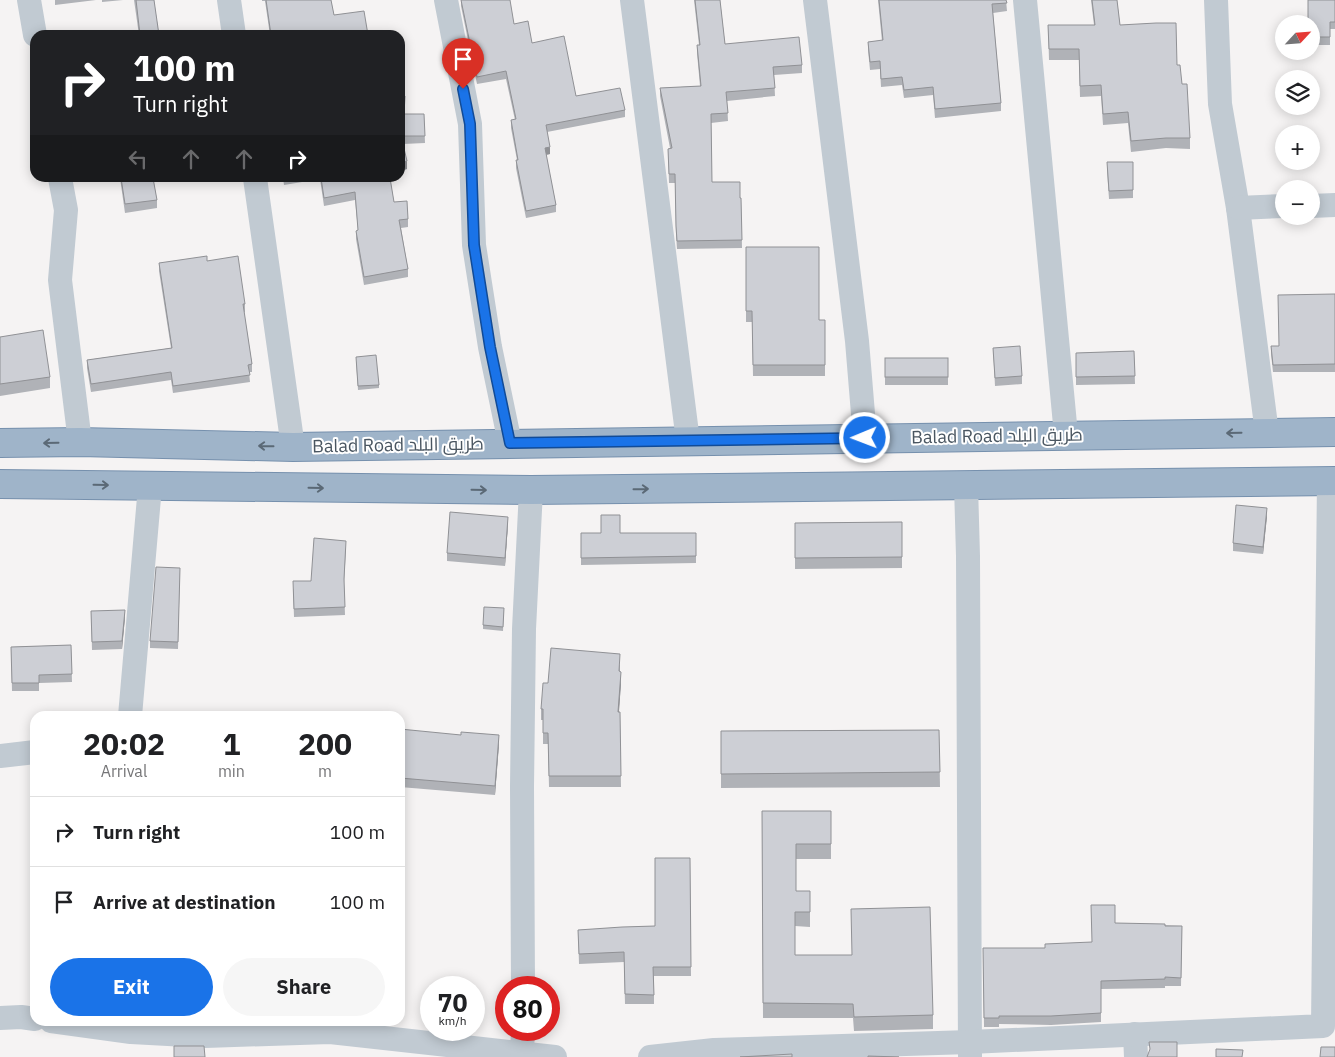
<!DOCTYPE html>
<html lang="en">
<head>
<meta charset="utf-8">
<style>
  body { margin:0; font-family:"IBM Plex Sans",Cairo,sans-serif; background:#f6f6f6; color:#202124; height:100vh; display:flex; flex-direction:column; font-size:19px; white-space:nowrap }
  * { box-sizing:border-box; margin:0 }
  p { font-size:16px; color:#757577 }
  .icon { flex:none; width:28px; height:28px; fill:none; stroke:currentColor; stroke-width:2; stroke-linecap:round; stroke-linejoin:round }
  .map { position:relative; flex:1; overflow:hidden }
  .panel { position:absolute; left:30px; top:711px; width:375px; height:315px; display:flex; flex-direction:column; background:#fff; border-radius:15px; box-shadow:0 2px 12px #0003 }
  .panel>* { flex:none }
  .hud { position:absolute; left:30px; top:30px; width:375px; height:152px; border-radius:15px; box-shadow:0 2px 12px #0003; background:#202124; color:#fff; overflow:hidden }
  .needle { width:32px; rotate:64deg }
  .fabs { position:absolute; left:1275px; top:15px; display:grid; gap:10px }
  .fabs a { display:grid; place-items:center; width:45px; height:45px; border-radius:50%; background:#fff; box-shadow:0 2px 12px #0003; font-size:25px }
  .speed { position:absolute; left:420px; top:976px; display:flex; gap:10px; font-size:25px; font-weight:700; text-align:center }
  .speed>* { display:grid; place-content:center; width:65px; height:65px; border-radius:50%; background:#fff; box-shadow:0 2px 12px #0003; line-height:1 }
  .speed small { font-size:12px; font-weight:400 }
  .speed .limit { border:8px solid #d22; background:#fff; color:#111 }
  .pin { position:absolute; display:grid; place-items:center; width:42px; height:42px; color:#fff; margin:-51px -21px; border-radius:50% 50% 50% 0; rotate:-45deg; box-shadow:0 0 5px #0007 }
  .pin .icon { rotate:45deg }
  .me { position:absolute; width:55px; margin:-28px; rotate:269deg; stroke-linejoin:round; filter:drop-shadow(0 0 4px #0008) }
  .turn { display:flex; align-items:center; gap:18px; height:105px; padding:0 20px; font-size:22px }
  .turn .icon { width:65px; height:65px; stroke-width:2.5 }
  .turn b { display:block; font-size:35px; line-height:42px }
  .lanes { display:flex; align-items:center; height:48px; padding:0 20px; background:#0003; justify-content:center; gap:25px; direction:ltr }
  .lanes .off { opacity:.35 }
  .eta { display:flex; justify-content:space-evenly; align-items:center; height:85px; text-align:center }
  .eta b { font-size:30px; font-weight:700; line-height:35px }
  .primary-button { display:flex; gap:10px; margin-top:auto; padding:10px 20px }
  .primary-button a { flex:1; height:58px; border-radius:30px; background:#1a73e8; color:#fff; font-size:20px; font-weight:700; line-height:58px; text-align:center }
  .primary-button a+a { background:#f6f6f6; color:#202124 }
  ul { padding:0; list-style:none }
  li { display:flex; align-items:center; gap:15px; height:70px; padding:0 20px; border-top:1px solid #e0e0e0 }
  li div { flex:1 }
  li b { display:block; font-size:19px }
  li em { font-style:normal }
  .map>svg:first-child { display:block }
</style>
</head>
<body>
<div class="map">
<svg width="1335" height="1057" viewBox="0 0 1335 1057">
  <rect width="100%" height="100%" fill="#f5f3f3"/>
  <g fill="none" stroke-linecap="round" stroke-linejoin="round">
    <defs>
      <g id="trunk">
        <path d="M0 443 80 442 293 447 1335 432"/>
        <path d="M0 484 531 490 1335 481"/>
      </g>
    </defs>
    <!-- trunk casing -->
    <use href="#trunk" stroke="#7690ad" stroke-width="30"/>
    <!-- minor -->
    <g stroke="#c1cad2" stroke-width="24">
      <path d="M29 0 35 35"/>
      <path d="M229 0 234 35"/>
      <path d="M446 0 470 124 474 245 490 347 510 443"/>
      <path d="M632 0 688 441"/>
      <path d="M815 0 857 341 865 438"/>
      <path d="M1025 0 1066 435"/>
      <path d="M1216 0 1220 104 1238 208 1267 433"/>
      <path d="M60 178 66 210 60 280 80 442"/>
      <path d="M255 178 293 447"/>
      <path d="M1311 206 1335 205"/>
      <path d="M1238 208 1284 206"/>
      <path d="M966 485 968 556 970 1057"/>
      <path d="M130 716 150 486"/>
      <path d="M0 756 35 752"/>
      <path d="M523 988 522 787 524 629 531 490"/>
      <path d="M0 1018 21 1017 35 1019"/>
      <path d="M51 1021 131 1032 205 1036 330 1032 555 1057"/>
      <path d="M523 1030 522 1052 528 1057"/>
      <path d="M1135 1034 1136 1057"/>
      <path d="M650 1057 714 1050 970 1042 1323 1026 1329 481"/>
    </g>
    <!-- trunk -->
    <use href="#trunk" stroke="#9fb4c9" stroke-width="28"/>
  </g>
  <!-- wall -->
  <g fill="#b0b2b7">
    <path d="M55 0H96L55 5Z"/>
    <path d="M102 0H123L102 2Z"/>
    <path d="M134 0H154L159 35H139Z"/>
    <path d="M262 0H331L334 15 368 35H270L265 1H262Z"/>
    <path d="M461 0 514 24 532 43 576 96 625 110V117L547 132 550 154 546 155 556 205V212L526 218 516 168V160H517L511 128V120H515L506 79 477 84 461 6Z"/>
    <path d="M694 0H720L725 44 802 65V73L774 75 775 96 727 101 728 121 711 123 712 182 740 198H741L742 248 677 249 676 234 675 183H669L668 149 670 148 660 96V88L700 86 697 53V45H699Z"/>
    <path d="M878 0H1006L1007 11 993 13 1001 103V111L935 118 933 95 904 98 902 85 881 87 880 69 870 70 868 50V42L882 41Z"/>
    <path d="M1091 0H1117L1120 25 1177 65 1190 138V149L1166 148 1131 152 1128 123 1103 125 1101 96 1080 97 1079 60H1049L1048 25H1094Z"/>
    <path d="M1335 0V29H1330V45H1311V24Z"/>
    <path d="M400 88 405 114H424L425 143 403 144 407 169 400 171Z"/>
    <path d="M1133 162V198L1109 199 1107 170Z"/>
    <path d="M120 178H153L157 200V208L125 213Z"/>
    <path d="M283 178H390L394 202 408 219V227L401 228 408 269V277L364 285 356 239V231L358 230 355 200 324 206 320 179 284 185Z"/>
    <path d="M746 247 819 320H825V376H753L752 322H746Z"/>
    <path d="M207 261 245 304V312H244L252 364V372H249L250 382 173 393 171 380 91 392 87 368V360L171 348 159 271V263Z"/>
    <path d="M1335 294V372H1273L1271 354V346H1279Z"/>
    <path d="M0 337 50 377V388L0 396Z"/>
    <path d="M993 348 1022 376V384L995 386Z"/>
    <path d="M1134 351 1135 384 1076 385V353Z"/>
    <rect x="885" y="358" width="63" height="27"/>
    <path d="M356 361 379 385V388L358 390Z"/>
    <path d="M1267 516 1263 554 1233 551V543Z"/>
    <path d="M902 522V568L795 569V523Z"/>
    <path d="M508 524 505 566 447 561V553Z"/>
    <path d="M581 533H696V563L581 565Z"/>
    <path d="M346 548 344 584 345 615 294 617 293 589 311 581Z"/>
    <path d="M180 568 178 649 150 648V641Z"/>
    <path d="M504 608 503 631 483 629V625Z"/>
    <path d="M91 611 125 617 122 649 92 650Z"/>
    <path d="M71 645 72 682 39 683V691H12L11 647Z"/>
    <path d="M620 665V671L621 683 619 712H620L621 787H549L548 744H543V720H541V709L548 683Z"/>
    <path d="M400 729 499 744 495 795 400 787Z"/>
    <path d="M939 730 940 787 721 788V731Z"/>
    <path d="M762 811H831V859H796V891H810V927L795 926V955L933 1015V1029L854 1031 853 1018H763Z"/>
    <path d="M690 858 691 976H654V1004H625L624 962 579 964 578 930 655 926Z"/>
    <path d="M1115 923 1182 926 1181 986H1165V988L1101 989V1022L1051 1025 999 1024V1027H984L983 948H1045L1092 942Z"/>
  </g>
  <!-- shaded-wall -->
  <g fill="#909195">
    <path d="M550 147V154L545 155V148Z"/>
    <path d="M407 161V169L400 171V163Z"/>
    <path d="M1267 508V516L1263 554V547Z"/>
    <path d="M508 517V524L505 566V558Z"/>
    <path d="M125 610V617L122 649V641Z"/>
    <path d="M621 672V683L618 723V712Z"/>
    <path d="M499 735V744L495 795V786Z"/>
  </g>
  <!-- building -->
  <g fill="#cdcfd5" stroke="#909195">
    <path d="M136 0H154L159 35H140Z"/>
    <path d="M266 0H331L334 15 364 11 368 35H271Z"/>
    <path d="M461 0H510L514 24 528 21 532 43 564 36 576 96 620 88 625 110 546 125 550 147 545 148 556 205 526 211 516 160H518L511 120 516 119 506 71 477 77Z"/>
    <path d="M695 0H720L725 44 799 37 802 65 773 67 775 88 726 92 728 113 711 114 712 182H740V198H741L742 240 677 241 676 226 675 174H669L668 149 672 148 660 88 701 86 697 45H700Z"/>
    <path d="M879 0H1006L1007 3 992 4 1001 103 935 109 933 87 904 90 902 77 881 79 880 61 870 62 868 42 883 40Z"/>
    <path d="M1092 0H1117L1120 25 1156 23H1176L1177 65H1180L1182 84H1187L1190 138H1166L1131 141 1128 112 1103 114 1101 85 1080 86 1079 49H1049L1048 25H1095Z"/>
    <path d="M1308 0H1335V22H1330V37H1311V24H1308Z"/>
    <path d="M213 32V35H188Z"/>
    <path d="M400 88 402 96H405L404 114H424L425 136H401L407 161 400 163Z"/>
    <path d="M1107 162H1133V190L1109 191Z"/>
    <path d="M121 178H153L157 200 125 204Z"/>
    <path d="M321 178H390L394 202 407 201 408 219 399 220 408 269 364 277 356 231 358 230 355 192 324 198Z"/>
    <path d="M746 247H819V320H825V365H753L752 311H746Z"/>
    <path d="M207 256V261L238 256 245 304H243L252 364 248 365 250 375 173 386 171 372 91 384 87 360 172 348 159 263Z"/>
    <path d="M1335 294V364L1273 365 1271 346H1279L1278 295Z"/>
    <path d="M43 330 50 377 0 384V337Z"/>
    <path d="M1020 346 1022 376 995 378 993 348Z"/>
    <path d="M1134 351 1135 376 1076 377V353Z"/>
    <path d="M376 355 379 385 358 386 356 357Z"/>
    <rect x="885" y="358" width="63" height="19"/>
    <path d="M1236 505 1267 508 1263 547 1233 543Z"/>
    <path d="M450 512 508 517 505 558 447 553Z"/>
    <path d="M601 515H620V533H696V556L581 558V533H601Z"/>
    <path d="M902 522V557L795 558V523Z"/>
    <path d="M314 538 346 541 344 579 345 607 294 609 293 581H311Z"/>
    <path d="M156 567 180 568 178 642 150 641Z"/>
    <path d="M484 607 504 608 503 627 483 625Z"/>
    <path d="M125 610 122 641 92 642 91 611Z"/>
    <path d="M71 645 72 674 39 675V683H12L11 647Z"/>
    <path d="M551 648 620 654 619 671 621 672 618 712H620L621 776H549L548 733H543V709H541L543 683H548Z"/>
    <path d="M400 729 461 735V732L499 735 495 786 400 778Z"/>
    <path d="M939 730 940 772 721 774V731Z"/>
    <path d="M762 811H831V844H796V891H810V912H795V955H852L851 909 930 907 933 1015 854 1017 853 1004 763 1003Z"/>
    <path d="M655 858H690L691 967H653L654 995 625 994 624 952 579 954 578 930 622 927 655 926Z"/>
    <path d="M1091 905H1115V923L1165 924V926H1182L1181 978 1165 977V979L1101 981V1013L1051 1016H999V1018H984L983 948H1045V944L1092 942Z"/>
    <path d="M1149 1042H1177V1057H1147L1150 1049Z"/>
    <path d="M174 1046H204L205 1057H174Z"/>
    <path d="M1321 1047H1335V1057H1320Z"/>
    <path d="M1216 1049 1243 1050 1242 1057H1216Z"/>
    <path d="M792 1054V1057H740Z"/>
    <path d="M868 1056 899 1057H868Z"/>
  </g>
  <!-- one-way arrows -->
  <defs><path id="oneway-shaft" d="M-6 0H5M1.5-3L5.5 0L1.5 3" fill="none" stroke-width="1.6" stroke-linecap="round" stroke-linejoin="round" transform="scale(1.25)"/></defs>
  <g stroke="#5b6976">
    <use href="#oneway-shaft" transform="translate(1234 433) rotate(179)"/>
    <use href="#oneway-shaft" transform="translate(51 443) rotate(179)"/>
    <use href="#oneway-shaft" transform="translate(266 446) rotate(-179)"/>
    <use href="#oneway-shaft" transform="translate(101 485) rotate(1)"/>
    <use href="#oneway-shaft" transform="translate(316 488) rotate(1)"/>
    <use href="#oneway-shaft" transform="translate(641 489) rotate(-1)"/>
    <use href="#oneway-shaft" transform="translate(479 490) rotate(1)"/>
  </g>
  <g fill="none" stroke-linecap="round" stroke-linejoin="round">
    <defs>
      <path id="route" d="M463 89 470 124 474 245 490 347 510 443 865 438"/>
    </defs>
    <!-- route casing -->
    <use href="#route" stroke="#114b97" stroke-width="12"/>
    <!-- route -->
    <use href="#route" stroke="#1a73e8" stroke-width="9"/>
  </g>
  <g text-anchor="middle" stroke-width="4" stroke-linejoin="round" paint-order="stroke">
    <!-- street labels -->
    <g font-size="18" fill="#4a5661" stroke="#fff">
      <text transform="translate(997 436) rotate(-1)" y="6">Balad Road طريق البلد</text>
      <text transform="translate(398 445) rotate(-1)" y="6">Balad Road طريق البلد</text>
    </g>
  </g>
</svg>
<div class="fabs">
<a><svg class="needle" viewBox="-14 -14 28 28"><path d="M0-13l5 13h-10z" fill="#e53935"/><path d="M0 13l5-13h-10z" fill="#757577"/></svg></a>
<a><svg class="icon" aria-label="layers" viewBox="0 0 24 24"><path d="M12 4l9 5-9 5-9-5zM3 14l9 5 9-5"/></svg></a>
<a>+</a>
<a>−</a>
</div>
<div class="speed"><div>70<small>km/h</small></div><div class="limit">80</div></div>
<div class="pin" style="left:463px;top:89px;background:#d93025"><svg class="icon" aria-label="arrive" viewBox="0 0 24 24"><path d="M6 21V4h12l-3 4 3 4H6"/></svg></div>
<svg class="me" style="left:865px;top:438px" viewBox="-20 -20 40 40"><circle r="17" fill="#1a73e8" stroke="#fff" stroke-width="3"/><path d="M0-11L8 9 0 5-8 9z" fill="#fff"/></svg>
<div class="hud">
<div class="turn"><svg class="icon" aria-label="right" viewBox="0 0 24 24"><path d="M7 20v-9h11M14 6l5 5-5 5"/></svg><div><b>100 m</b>Turn right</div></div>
<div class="lanes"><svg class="icon off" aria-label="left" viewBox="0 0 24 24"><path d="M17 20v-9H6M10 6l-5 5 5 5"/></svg><svg class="icon off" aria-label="ahead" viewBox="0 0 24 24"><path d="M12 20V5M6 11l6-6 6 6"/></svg><svg class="icon off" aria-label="ahead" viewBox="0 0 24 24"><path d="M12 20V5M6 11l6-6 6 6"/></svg><svg class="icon" aria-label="right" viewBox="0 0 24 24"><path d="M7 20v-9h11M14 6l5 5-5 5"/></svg></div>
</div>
<section class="panel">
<div class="eta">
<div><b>20:02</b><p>Arrival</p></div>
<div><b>1</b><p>min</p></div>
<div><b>200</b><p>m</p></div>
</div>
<ul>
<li><svg class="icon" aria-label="right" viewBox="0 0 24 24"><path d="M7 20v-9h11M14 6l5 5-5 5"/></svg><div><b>Turn right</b></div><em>100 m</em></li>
<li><svg class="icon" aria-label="arrive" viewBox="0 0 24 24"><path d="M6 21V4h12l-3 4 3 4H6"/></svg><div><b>Arrive at destination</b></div><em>100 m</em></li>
</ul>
<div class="primary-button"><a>Exit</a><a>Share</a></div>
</section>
</div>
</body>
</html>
